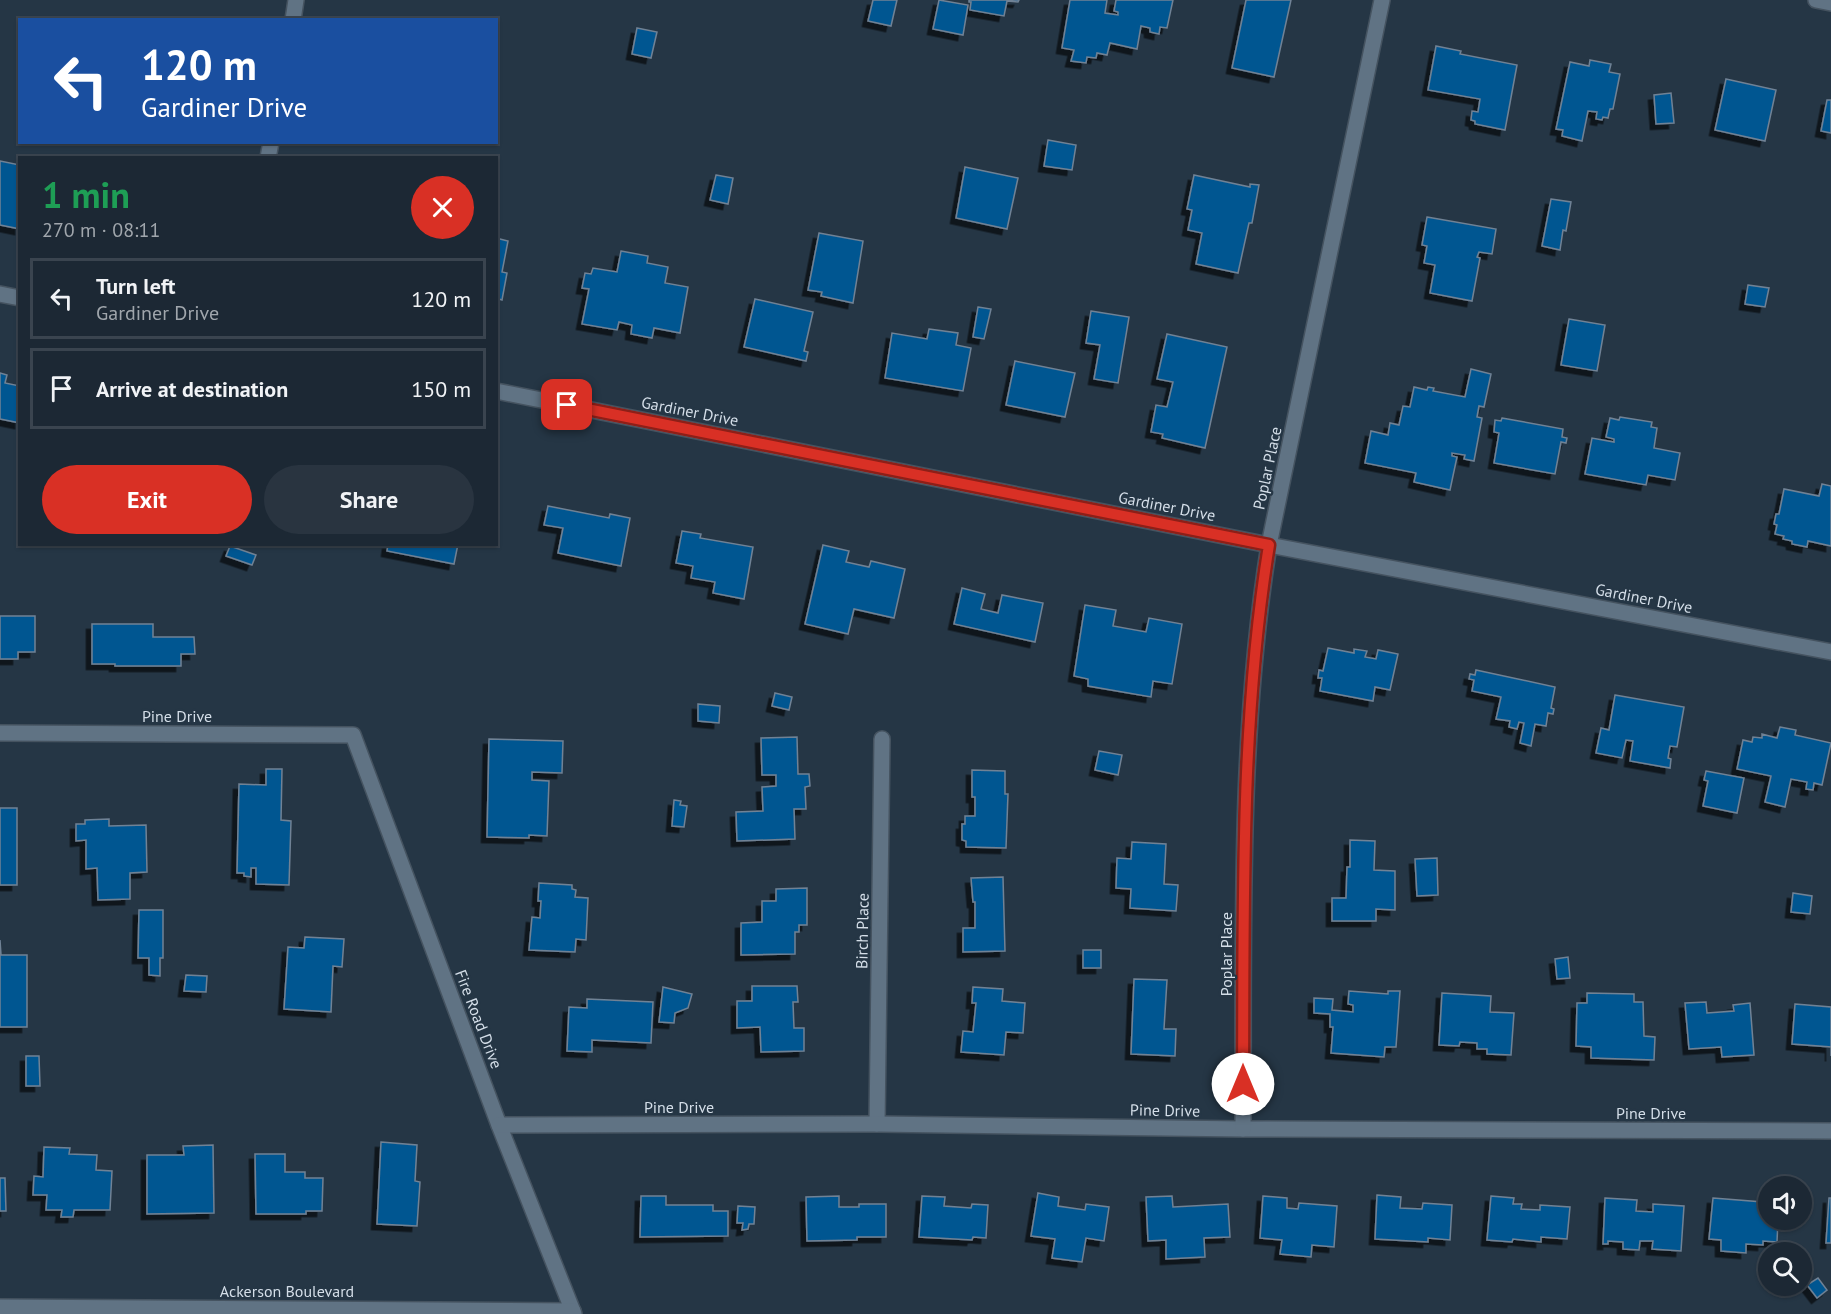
<!DOCTYPE html>
<html lang="en">
<head>
<meta charset="utf-8">
<style>
  body { margin:0; font-family:"PT Sans",sans-serif; background:#293440; color:#f1f3f6; height:100vh; display:flex; flex-direction:column; font-size:22px; white-space:nowrap }
  * { box-sizing:border-box; margin:0 }
  p { font-size:20px; color:#a0a6ac }
  .icon { flex:none; width:33px; height:33px; fill:none; stroke:currentColor; stroke-width:2; stroke-linecap:round; stroke-linejoin:round }
  .map { position:relative; flex:1; overflow:hidden }
  .sheet { position:absolute; left:18px; top:156px; width:480px; height:390px; display:flex; flex-direction:column; background:#1c2834; border-radius:0px; box-shadow:0 2px 4px #0004,0 0 0 2px #3a444f }
  .sheet>* { flex:none }
  .hud { position:absolute; left:18px; top:18px; width:480px; height:126px; border-radius:0px; box-shadow:0 2px 4px #0004,0 0 0 2px #3a444f; background:#1a4fa0; color:#fff; overflow:hidden }
  .controls { position:absolute; left:1758px; top:1176px; display:grid; gap:12px }
  .controls a { display:grid; place-items:center; width:54px; height:54px; border-radius:50%; background:#1c2834; box-shadow:0 2px 4px #0004,0 0 0 2px #3a444f; font-size:30px }
  .pin { position:absolute; display:grid; place-items:center; width:51px; height:51px; color:#fff; margin:-26px; border-radius:12px; box-shadow:0 3px 9px #0006 }
  .me { position:absolute; width:66px; margin:-33px; rotate:0deg; stroke-linejoin:round; filter:drop-shadow(0 0 4px #0008) }
  .turn { display:flex; align-items:center; gap:21px; height:126px; padding:0 24px; font-size:27px }
  .turn .icon { width:78px; height:78px; stroke-width:2.5 }
  .turn b { display:block; font-size:42px; line-height:51px }
  .round { display:grid; place-items:center; flex:none; width:63px; height:63px; border-radius:32px; background:#293440 }
  .headline { display:flex; align-items:center; justify-content:space-between; height:102px; padding:0 24px }
  h1 { font-size:36px; font-weight:800; line-height:45px; color:#1e9e55 }
  .button { display:flex; gap:12px; margin-top:auto; padding:12px 24px }
  .button a { flex:1; height:69px; border-radius:36px; background:#d93025; color:#fff; font-size:24px; font-weight:800; line-height:69px; text-align:center }
  .button a+a { background:#293440; color:#f1f3f6 }
  ul { padding:0; list-style:none }
  li { display:flex; align-items:center; gap:18px; height:81px; margin:0 12px 9px; padding:0 12px; border:3px solid #3a444f; border-radius:0px }
  li div { flex:1 }
  li b { display:block; font-size:22px }
  li em { font-style:normal }
  .map>svg:first-child { display:block }
</style>
</head>
<body>
<div class="map">
<svg width="1831" height="1314" viewBox="0 0 1831 1314">
  <defs>
    <filter id="shadow"><feDropShadow dx="-5.5" dy="5.5" stdDeviation="0" flood-color="#0009"/></filter>
  </defs>
  <rect width="100%" height="100%" fill="#253645"/>
  <!-- building -->
  <g fill="#045791" stroke="#708295" stroke-width="1.5" filter="url(#shadow)">
    <path d="M873 0H897L891 26 868 21Z"/>
    <path d="M939 0 968 5 963 35 933 29Z"/>
    <path d="M969 0H1019L1018 2 1007 1 1004 16 970 10 971 2H969Z"/>
    <path d="M1070 0H1107L1105 13 1118 15V12L1114 11 1116 0H1173L1167 28 1160 27 1159 34 1150 32V28L1141 26 1137 49 1110 43 1107 55 1097 53 1096 58 1087 57 1086 63 1071 61 1074 50 1062 48Z"/>
    <path d="M1246 0H1291L1274 77 1232 68Z"/>
    <path d="M637 28 657 32 651 58 632 54Z"/>
    <path d="M1436 46 1461 51 1460 54 1517 65 1505 130 1475 124V121L1471 120 1472 111 1478 112 1480 99 1428 90Z"/>
    <path d="M1590 60 1611 64 1609 72 1620 74 1613 109H1610L1608 118 1603 117 1602 120 1596 119 1597 112 1588 111 1582 141 1562 136 1563 130 1556 129 1570 62 1589 66Z"/>
    <path d="M1726 79 1776 90 1765 141 1715 130Z"/>
    <path d="M1671 93 1674 123 1656 124 1654 95Z"/>
    <path d="M1827 100H1831V133L1821 131Z"/>
    <path d="M1048 140 1076 145 1072 170 1044 166Z"/>
    <path d="M0 161 20 165V229L0 225Z"/>
    <path d="M965 167 1018 178 1007 229 956 218Z"/>
    <path d="M716 175 733 178 728 204 710 200Z"/>
    <path d="M1194 175 1250 187V184L1259 185 1252 223H1249L1238 273 1196 264 1202 233 1188 230 1192 210 1187 209Z"/>
    <path d="M1551 199 1571 202 1566 231 1563 230 1560 250 1542 246Z"/>
    <path d="M1427 217 1496 229 1492 254 1479 252 1477 257 1480 258 1472 301 1430 293 1435 265 1424 263 1427 246 1422 245Z"/>
    <path d="M819 233 863 241 853 303 821 296 822 292 808 290Z"/>
    <path d="M496 238 508 241 502 272 507 273 502 300 499 299 497 309Z"/>
    <path d="M621 251 648 256 647 263 668 267 665 283 688 287 680 333 654 328 652 338 631 334 632 325 619 322 617 330 582 324 589 289 582 288 585 273 591 274 593 268 617 272Z"/>
    <path d="M1748 285 1769 288 1765 307 1745 304Z"/>
    <path d="M755 299 813 312 804 351 808 352 806 361 744 347Z"/>
    <path d="M978 307 991 309 984 339 973 337Z"/>
    <path d="M1091 311 1129 317 1118 383 1094 379 1100 345 1086 343Z"/>
    <path d="M1569 319 1605 325 1597 371 1561 365Z"/>
    <path d="M929 329 958 333 956 345 971 348 963 391 885 378 892 333 927 339Z"/>
    <path d="M1167 334 1227 347 1205 448 1162 438 1163 434 1151 432 1156 405 1167 407 1173 382 1157 379Z"/>
    <path d="M1015 361 1075 373 1065 417 1006 405Z"/>
    <path d="M1471 369 1491 374 1484 407 1479 406 1477 417 1482 418 1474 461 1464 459 1465 455 1452 453V456L1457 457 1450 490 1414 482 1416 473 1365 463 1371 431 1388 435 1390 423 1399 425 1403 406 1410 407 1414 387 1427 390 1428 387 1434 388 1433 391 1465 397Z"/>
    <path d="M0 373 7 375 5 383 20 386V423L0 419Z"/>
    <path d="M1620 417 1652 422 1651 427 1657 428 1654 448 1680 453 1675 480 1648 475 1646 485 1585 474 1592 438 1614 442V439L1606 437 1610 418 1619 420Z"/>
    <path d="M1502 418 1563 429 1562 437 1567 438 1566 443 1561 442 1555 474 1494 463 1499 433 1494 432 1495 420 1501 421Z"/>
    <path d="M1822 484 1831 486V546L1808 541 1807 547 1792 544V541L1783 539 1784 536 1775 534 1777 525 1774 524 1776 514H1779L1784 489 1819 496Z"/>
    <path d="M548 506 609 518 610 514 630 518 621 566 558 553 563 528 544 525Z"/>
    <path d="M682 531 701 534 700 538 753 547 744 599 713 593 715 582 691 578 693 566 676 563Z"/>
    <path d="M388 544H458L454 564 387 551Z"/>
    <path d="M823 545 849 551 846 562 869 567 871 561 905 569 894 618 854 609 848 634 805 624Z"/>
    <path d="M230 546 256 555 252 565 226 556Z"/>
    <path d="M962 588 985 594 981 609 998 613 1002 595 1043 603 1035 642 954 624Z"/>
    <path d="M1085 605 1116 610 1113 626 1146 632 1149 618 1182 624 1172 684 1153 681 1151 697 1088 686V679L1074 676Z"/>
    <path d="M0 616H35V652H18V659H0Z"/>
    <path d="M92 624H153V637H194L195 654H181V666H115V664H92Z"/>
    <path d="M1328 648 1354 653V649L1367 651 1365 657 1376 659 1378 650 1398 654 1390 690 1375 687 1373 701 1320 691 1322 678H1318L1319 670 1323 671Z"/>
    <path d="M1476 670 1555 687 1551 708 1554 709 1553 714 1548 713 1546 726 1535 724 1531 746 1520 743 1524 723 1519 722 1517 729 1509 727 1510 721 1496 719 1501 697 1472 691 1474 680 1469 679 1470 674 1475 675Z"/>
    <path d="M775 693 792 697 789 710 772 706Z"/>
    <path d="M1615 695 1684 707 1677 747 1670 746 1668 758 1671 759 1670 768 1630 761 1633 741 1626 740 1622 758 1596 753 1601 728 1609 730Z"/>
    <path d="M698 704 720 706 719 723 698 721Z"/>
    <path d="M1780 727 1796 730 1795 735 1831 743 1822 785 1814 783 1813 790 1806 789 1807 782 1791 779 1785 807 1765 802 1771 776 1737 769 1743 740 1752 742 1753 737 1762 738V734L1777 738Z"/>
    <path d="M797 737 798 774H809L810 786 805 787 806 809H794L795 839 737 841 736 812 763 811 762 787 776 786V775H762L761 738Z"/>
    <path d="M489 739 563 741 562 773 532 772V780L549 781 547 836 529 835V838L487 837Z"/>
    <path d="M1099 751 1122 755 1118 775 1095 770Z"/>
    <path d="M266 769H282L281 820 291 821 289 885 256 884V868H251V877L244 876V873H237L239 784 266 785Z"/>
    <path d="M972 770 1005 771V794H1008L1006 848 966 847V841L962 840V824H965V816H975V797H972Z"/>
    <path d="M1706 771 1744 778 1737 813 1703 806 1708 781 1704 780Z"/>
    <path d="M674 800 681 801 680 805 687 806 684 827 672 826Z"/>
    <rect x="0" y="808" width="17" height="77"/>
    <path d="M109 819V826L146 825 147 872 130 873V899L98 900 97 868 86 869V840L76 841V824H85V820Z"/>
    <path d="M1350 840 1375 841 1374 870 1395 871V910L1376 909V921H1332V898H1346L1347 867H1350Z"/>
    <path d="M1132 842 1166 844 1164 884 1178 885 1176 911 1130 908 1131 889 1116 888 1117 858 1131 859Z"/>
    <path d="M1437 858 1438 895 1417 896 1415 859Z"/>
    <path d="M1003 877 1005 951 963 952V928H975V902H973L971 878Z"/>
    <path d="M539 883 572 885V889L576 890 575 897 588 898 586 940 576 939 575 952 529 950 532 917 540 918 541 901H538Z"/>
    <path d="M807 888V925H799V932H795V954L741 955V923L762 922V901H776V889Z"/>
    <path d="M1793 893 1812 896 1810 914 1791 912Z"/>
    <path d="M139 910H163V958H160V976L149 975V958H138Z"/>
    <path d="M305 937 344 939 342 967 333 966 331 1012 284 1009 288 947 304 948Z"/>
    <path d="M0 940 1 955H27V1027H0Z"/>
    <rect x="1083" y="950" width="18" height="18"/>
    <path d="M1568 957 1570 978 1557 979 1555 959Z"/>
    <path d="M186 975 207 976 206 992 184 991Z"/>
    <path d="M1134 979 1167 980 1164 1029H1176L1175 1056 1131 1054Z"/>
    <path d="M752 986H797L798 1002H793L794 1028H804V1051L761 1052 760 1027 737 1028V1001H752Z"/>
    <path d="M663 987 692 994 688 1008 675 1013 674 1023 659 1022Z"/>
    <path d="M973 987 1003 989 1002 1001 1025 1003 1023 1033 1006 1032 1004 1055 961 1052 963 1031 973 1032 976 1003H972Z"/>
    <path d="M1349 991 1388 994V991H1400L1396 1047H1385L1384 1057 1331 1053 1333 1027H1330V1014L1314 1013V998L1333 999 1332 1010 1353 1012V1005L1348 1004Z"/>
    <path d="M1442 993 1491 996 1490 1012 1514 1013 1511 1055 1487 1054V1049H1477V1043L1460 1042 1459 1046 1439 1045Z"/>
    <path d="M1587 993 1634 994V1002H1643L1644 1036 1655 1037 1654 1060 1591 1058V1047L1576 1046 1577 1003H1587Z"/>
    <path d="M587 999 653 1002 651 1043 592 1040V1052L567 1051 569 1007 587 1008Z"/>
    <path d="M1706 1002 1707 1013 1734 1011 1733 1005 1750 1003 1754 1055 1722 1057 1721 1047 1689 1049 1685 1003Z"/>
    <path d="M1795 1004 1831 1007V1056V1047L1792 1044Z"/>
    <path d="M26 1056H39L40 1086H26Z"/>
    <path d="M381 1142 417 1145 415 1181 420 1182 417 1226 377 1224Z"/>
    <path d="M213 1145 214 1213 147 1214V1155H184L183 1146Z"/>
    <path d="M44 1147 70 1148 69 1154 97 1155 96 1170 112 1171 110 1210H74L73 1217H61L62 1210H46L47 1195H33L34 1176 43 1177Z"/>
    <path d="M255 1154H285V1172H305V1178H323L322 1211H306V1214H256Z"/>
    <path d="M0 1178H5L6 1211H0Z"/>
    <path d="M1038 1193 1059 1197 1058 1206 1085 1210 1086 1204 1109 1207 1104 1241 1086 1238 1082 1262 1052 1258 1055 1239 1031 1236Z"/>
    <path d="M1377 1195 1401 1197 1400 1208 1422 1209 1423 1203 1452 1205 1450 1240 1428 1238V1242L1375 1239Z"/>
    <path d="M641 1196H666V1205H713V1211H728V1236L640 1237Z"/>
    <path d="M839 1196V1207H859V1204H886V1237H857V1240L807 1241 806 1197Z"/>
    <path d="M922 1196 945 1197 944 1206 971 1208 972 1204 988 1205 986 1238 973 1237 972 1240 919 1237Z"/>
    <path d="M1172 1196 1173 1207 1228 1204 1230 1237 1204 1238 1205 1257 1166 1259V1240L1148 1241 1146 1197Z"/>
    <path d="M1263 1196 1287 1198V1208L1298 1209 1299 1203 1337 1206 1334 1247 1312 1245 1311 1257 1280 1254 1282 1240 1260 1238Z"/>
    <path d="M1491 1196 1514 1198 1513 1204H1522L1521 1209 1540 1210V1205L1570 1207 1567 1239 1541 1237V1242L1513 1239 1512 1242 1487 1240Z"/>
    <path d="M1605 1198 1637 1200 1636 1211 1653 1212V1204L1684 1206 1681 1251 1652 1249 1653 1241H1640L1639 1250 1623 1249V1242L1608 1241V1244H1603Z"/>
    <path d="M1713 1198 1763 1202V1207H1768V1220H1778L1777 1242 1763 1241V1245L1746 1244V1253L1721 1251V1240L1709 1239Z"/>
    <path d="M1829 1198H1831V1243H1826Z"/>
    <path d="M738 1206 755 1207 754 1224H749L748 1229 742 1230 743 1223H737Z"/>
    <path d="M1818 1278 1827 1290 1817 1298 1807 1285Z"/>
  </g>
  <g fill="none" stroke-linecap="round" stroke-linejoin="round">
    <defs>
      <g id="minor">
        <path d="M1816 0 1831 3"/>
        <path d="M293 20 296 0"/>
        <path d="M268 158 271 142"/>
        <path d="M0 294 20 298"/>
        <path d="M496 391 1269 545 1831 652"/>
        <path d="M0 733 353 735 499 1125 574 1314"/>
        <path d="M877 1124 882 739"/>
        <path d="M499 1125 877 1124 1243 1129 1831 1131"/>
        <path d="M1243 1129C1244 935 1238 738 1269 545L1382 0"/>
        <path d="M0 1307 573 1311"/>
      </g>
    </defs>
    <!-- minor casing -->
    <use href="#minor" stroke="#455360" stroke-width="18"/>
    <!-- minor -->
    <use href="#minor" stroke="#607384" stroke-width="15"/>
  </g>
  <g fill="none" stroke-linecap="round" stroke-linejoin="round">
    <defs>
      <path id="route" d="M567 405 1269 545C1240 723 1244 904 1243 1084"/>
    </defs>
    <!-- route casing -->
    <use href="#route" stroke="#8d1f18" stroke-width="15"/>
    <!-- route -->
    <use href="#route" stroke="#d93025" stroke-width="10"/>
  </g>
  <g text-anchor="middle" stroke-width="4.5" stroke-linejoin="round" paint-order="stroke">
    <!-- street labels -->
    <g font-size="16" fill="#d4dee8" stroke="#253645">
      <text transform="translate(690 411) rotate(11)" y="6">Gardiner Drive</text>
      <text transform="translate(1267 468) rotate(-78)" y="6">Poplar Place</text>
      <text transform="translate(1167 506) rotate(11)" y="6">Gardiner Drive</text>
      <text transform="translate(1644 598) rotate(11)" y="6">Gardiner Drive</text>
      <text x="177" y="722">Pine Drive</text>
      <text transform="translate(862 931) rotate(-89)" y="6">Birch Place</text>
      <text transform="translate(1226 954) rotate(-90)" y="6">Poplar Place</text>
      <text transform="translate(479 1019) rotate(69)" y="6">Fire Road Drive</text>
      <text x="679" y="1113">Pine Drive</text>
      <text transform="translate(1165 1110) rotate(1)" y="6">Pine Drive</text>
      <text x="1651" y="1119">Pine Drive</text>
      <text x="287" y="1297">Ackerson Boulevard</text>
    </g>
  </g>
</svg>
<div class="controls">
<a><svg class="icon" aria-label="sound" viewBox="0 0 24 24"><path d="M4 9h4l5-4v14l-5-4H4zM17 9q2 3 0 6"/></svg></a>
<a><svg class="icon" aria-label="search" viewBox="0 0 24 24"><circle cx="10" cy="10" r="6"/><path d="M15 15l6 6"/></svg></a>
</div>
<div class="pin" style="left:567px;top:405px;background:#d93025"><svg class="icon" aria-label="arrive" viewBox="0 0 24 24"><path d="M6 21V4h12l-3 4 3 4H6"/></svg></div>
<svg class="me" style="left:1243px;top:1084px" viewBox="-20 -20 40 40"><circle r="19" fill="#fff"/><path d="M0-13L10 11 0 6-10 11z" fill="#d93025"/></svg>
<div class="hud">
<div class="turn"><svg class="icon" aria-label="left" viewBox="0 0 24 24"><path d="M17 20v-9H6M10 6l-5 5 5 5"/></svg><div><b>120 m</b>Gardiner Drive</div></div>
</div>
<section class="sheet">
<div class="headline"><div><h1>1 min</h1><p>270 m · 08:11</p></div><a class="round" style="background:#d93025;color:#fff"><svg class="icon" aria-label="close" viewBox="0 0 24 24"><path d="M6 6l12 12M18 6L6 18"/></svg></a></div>
<ul>
<li><svg class="icon" aria-label="left" viewBox="0 0 24 24"><path d="M17 20v-9H6M10 6l-5 5 5 5"/></svg><div><b>Turn left</b><p>Gardiner Drive</p></div><em>120 m</em></li>
<li><svg class="icon" aria-label="arrive" viewBox="0 0 24 24"><path d="M6 21V4h12l-3 4 3 4H6"/></svg><div><b>Arrive at destination</b></div><em>150 m</em></li>
</ul>
<div class="button"><a>Exit</a><a>Share</a></div>
</section>
</div>
</body>
</html>
